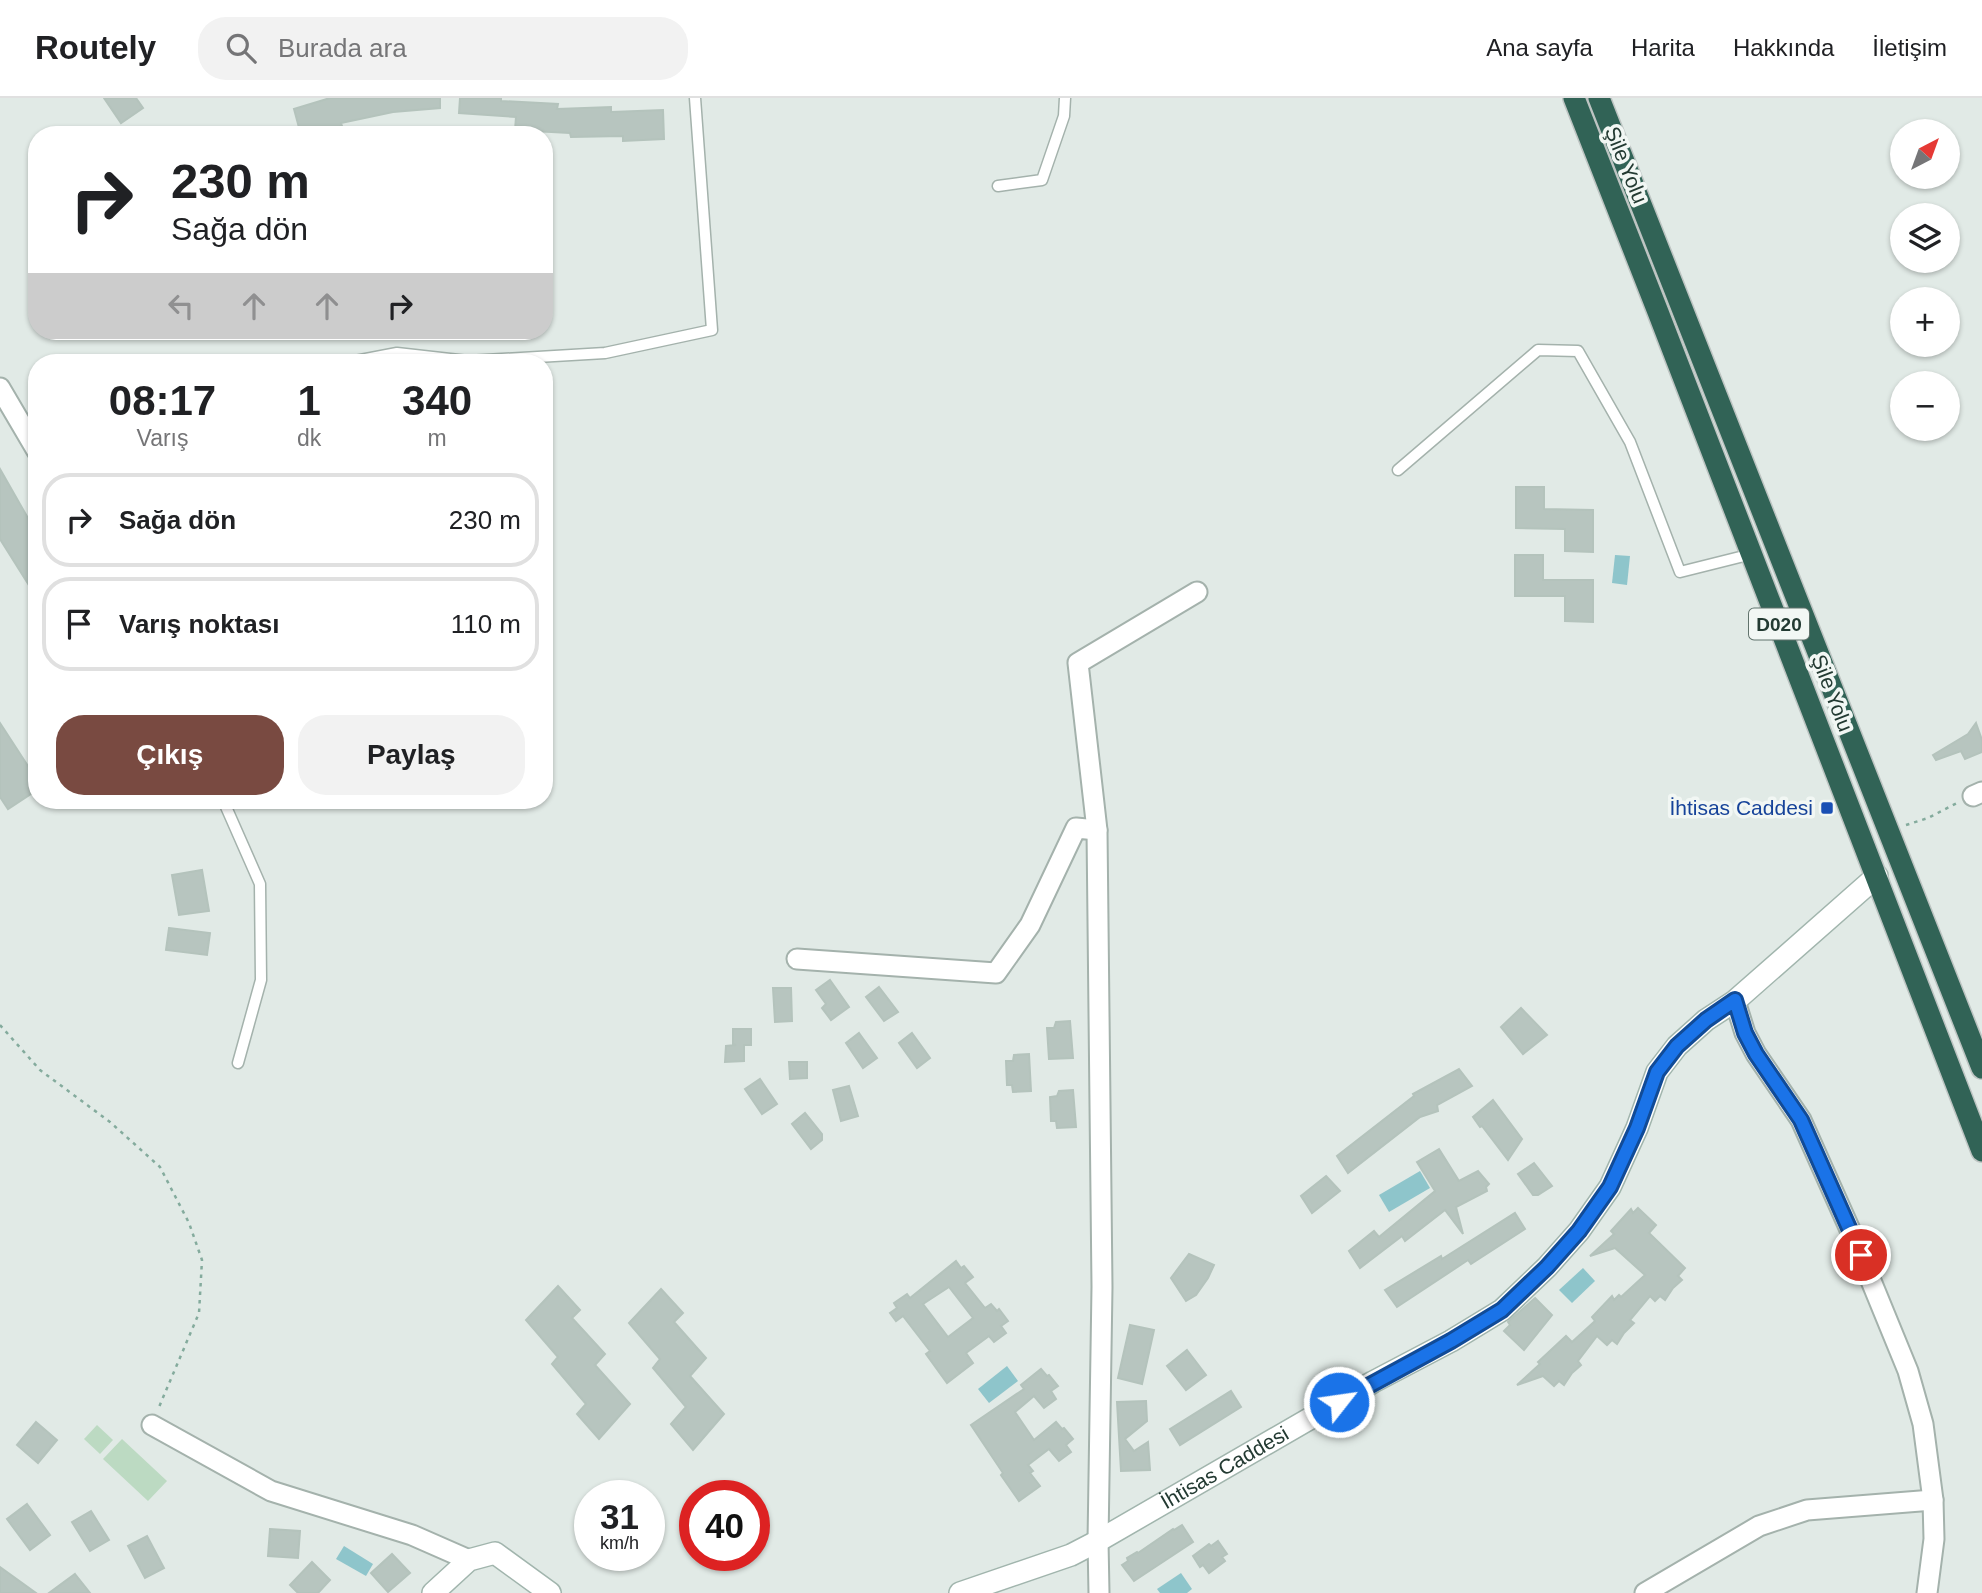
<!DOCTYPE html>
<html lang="tr">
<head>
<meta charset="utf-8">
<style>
  body { margin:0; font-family:Arial,sans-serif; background:#f2f2f2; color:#202124; height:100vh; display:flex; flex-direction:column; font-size:26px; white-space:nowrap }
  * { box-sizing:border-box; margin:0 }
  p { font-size:23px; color:#757577 }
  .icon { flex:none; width:38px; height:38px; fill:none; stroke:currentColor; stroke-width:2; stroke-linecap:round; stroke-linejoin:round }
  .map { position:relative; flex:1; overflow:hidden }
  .side { position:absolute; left:28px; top:256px; width:525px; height:455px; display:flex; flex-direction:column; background:#fff; border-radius:28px; box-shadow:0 2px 5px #0004 }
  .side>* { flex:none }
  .banner { position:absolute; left:28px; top:28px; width:525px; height:214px; border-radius:28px; box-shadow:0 2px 5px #0004; background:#fff; color:#202124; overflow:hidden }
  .needle { width:46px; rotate:41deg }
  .fabs { position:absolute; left:1890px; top:21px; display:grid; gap:14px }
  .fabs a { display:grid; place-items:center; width:70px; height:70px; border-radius:50%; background:#fff; box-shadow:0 2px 5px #0004; font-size:35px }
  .speed { position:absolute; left:574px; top:1382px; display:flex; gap:14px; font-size:35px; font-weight:700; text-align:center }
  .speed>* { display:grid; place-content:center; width:91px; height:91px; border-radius:50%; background:#fff; box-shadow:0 2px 5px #0004; line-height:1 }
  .speed small { font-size:18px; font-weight:400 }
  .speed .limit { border:10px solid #d22; background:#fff; color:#111 }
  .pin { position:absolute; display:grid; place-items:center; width:60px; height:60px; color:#fff; margin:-30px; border:4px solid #fff; border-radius:50%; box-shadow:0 2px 7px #0007 }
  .me { position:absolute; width:77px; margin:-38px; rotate:60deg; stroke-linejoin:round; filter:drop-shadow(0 0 5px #0008) }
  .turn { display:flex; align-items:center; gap:24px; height:147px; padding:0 28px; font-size:32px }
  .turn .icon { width:91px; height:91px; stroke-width:2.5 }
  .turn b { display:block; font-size:49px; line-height:60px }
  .lanes { display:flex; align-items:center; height:66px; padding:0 28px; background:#0003; justify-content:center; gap:35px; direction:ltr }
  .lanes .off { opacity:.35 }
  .eta { display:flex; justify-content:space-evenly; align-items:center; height:119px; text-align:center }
  .eta b { font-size:42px; font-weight:800; line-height:49px }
  .primary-button { display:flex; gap:14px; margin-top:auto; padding:14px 28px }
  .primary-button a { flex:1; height:80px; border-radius:28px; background:#794a41; color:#fff; font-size:28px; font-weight:800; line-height:80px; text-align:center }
  .primary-button a+a { background:#f2f2f2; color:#202124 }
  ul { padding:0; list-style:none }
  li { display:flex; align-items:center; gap:21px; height:94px; margin:0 14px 10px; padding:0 14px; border:4px solid #e0e0e0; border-radius:28px }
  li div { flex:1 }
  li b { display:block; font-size:26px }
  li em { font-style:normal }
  header { display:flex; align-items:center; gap:42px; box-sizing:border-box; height:98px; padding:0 35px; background:#fff; border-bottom:2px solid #e0e0e0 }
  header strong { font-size:33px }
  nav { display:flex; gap:38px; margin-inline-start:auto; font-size:24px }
  .search { width:490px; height:63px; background:#f2f2f2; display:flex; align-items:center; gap:18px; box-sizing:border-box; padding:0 24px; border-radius:28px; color:#757577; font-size:26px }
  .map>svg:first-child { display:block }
</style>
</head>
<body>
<header>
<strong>Routely</strong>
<div class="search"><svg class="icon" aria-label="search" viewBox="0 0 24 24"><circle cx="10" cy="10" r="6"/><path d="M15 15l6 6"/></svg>Burada ara</div>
<nav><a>Ana sayfa</a><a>Harita</a><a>Hakkında</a><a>İletişim</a></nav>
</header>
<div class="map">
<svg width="1982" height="1495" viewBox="0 0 1982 1495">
  <rect width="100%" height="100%" fill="#e1eae6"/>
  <!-- green -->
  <g fill="#bcdac2">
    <path d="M97 1327 113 1342 100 1356 84 1341Z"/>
    <path d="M122 1341 167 1383 148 1403 103 1361Z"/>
  </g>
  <!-- water -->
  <g fill="#8ec5cb">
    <path d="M1615 457 1630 458 1627 487 1612 485Z"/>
    <path d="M1420 1073 1430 1090 1389 1114 1379 1097Z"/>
    <path d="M1583 1170 1595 1183 1572 1205 1559 1192Z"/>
    <path d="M1007 1268 1018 1283 989 1305 978 1291Z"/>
    <path d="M344 1448 373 1466 366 1478 336 1461Z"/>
    <path d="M1181 1475 1192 1491 1187 1495H1160L1157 1491Z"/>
  </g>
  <!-- building -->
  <g fill="#b7c5bf" stroke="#b4c3bc" stroke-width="2" fill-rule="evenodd">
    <path d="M104 0H136L143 10 121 25Z"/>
    <path d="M330 0H440V10L393 14 341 25 342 28 314 37H301L294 11Z"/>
    <path d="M460 0H501V3L558 6 557 11 611 9V14L663 12 664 41 623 43V38L571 39 570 35 515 32 516 19 459 15Z"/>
    <path d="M0 371 37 436V500L0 441Z"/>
    <path d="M1516 389H1544V411L1593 412V454L1565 453V431L1516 430Z"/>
    <path d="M1515 457H1543V482H1593V524L1565 523V498H1515Z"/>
    <path d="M0 625 37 682V692L8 711 0 699Z"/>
    <path d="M1976 625 1982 642V654L1965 661 1961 653 1936 662 1933 657 1968 636Z"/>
    <path d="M202 772 209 813 179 817 172 777Z"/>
    <path d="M169 830 210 835 207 857 166 852Z"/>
    <path d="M830 882 849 909 831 922 822 910 826 906 816 892Z"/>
    <path d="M879 889 898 914 884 923 866 899Z"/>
    <path d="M773 890H791L792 923 775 924Z"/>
    <path d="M1521 910 1547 937 1523 956 1501 929Z"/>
    <path d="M1070 923 1073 960 1049 961 1047 930H1054L1056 924Z"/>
    <path d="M733 931H751V947H744V963L725 964 726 948 736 947 733 946Z"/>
    <path d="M859 935 877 960 863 970 846 945Z"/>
    <path d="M912 935 930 960 917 970 899 945Z"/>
    <path d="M1029 956 1031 993 1013 994 1012 987H1007L1006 963H1013L1014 957Z"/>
    <path d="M789 964H807V980L790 981Z"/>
    <path d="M1459 971 1472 988 1437 1007 1438 1013 1420 1019 1348 1075 1337 1058 1414 998 1413 996Z"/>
    <path d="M760 981 777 1006 762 1016 745 991Z"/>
    <path d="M849 988 858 1018 841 1023 833 992Z"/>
    <path d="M1073 992 1076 1029 1057 1030 1056 1023H1051L1050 999 1057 998 1059 993Z"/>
    <path d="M1493 1002 1522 1041 1508 1062 1482 1028 1480 1029 1473 1019Z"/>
    <path d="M805 1015 822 1036V1042L811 1051 792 1026Z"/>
    <path d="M1439 1051 1459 1083 1478 1073 1489 1086 1486 1089 1487 1093 1456 1109 1463 1136 1445 1112 1405 1143 1402 1138 1360 1170 1349 1153 1374 1133 1379 1139 1435 1093 1417 1064Z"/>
    <path d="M1534 1065 1552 1088 1538 1097H1533L1518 1076Z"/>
    <path d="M1326 1078 1340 1093 1312 1115 1301 1098Z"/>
    <path d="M1638 1110 1656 1127 1649 1135 1685 1170 1678 1178 1682 1182 1673 1190 1665 1202 1660 1198 1655 1203 1650 1198 1630 1222 1634 1225 1624 1235 1617 1246 1612 1242 1607 1247 1597 1238 1578 1263 1581 1267 1572 1275 1564 1287 1559 1283 1554 1288 1543 1278 1517 1287 1540 1266 1538 1264 1566 1238 1572 1244 1595 1223 1592 1219 1612 1198 1614 1202 1619 1197 1621 1199 1645 1177 1615 1150 1590 1158 1614 1136 1611 1133 1631 1111 1633 1115Z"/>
    <path d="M1515 1115 1525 1131 1471 1166 1468 1162 1397 1209 1385 1192 1441 1158 1442 1161Z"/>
    <path d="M1189 1156 1214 1167 1208 1180 1196 1197 1186 1203 1171 1180Z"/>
    <path d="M956 1163 961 1170 964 1168 973 1179 965 1185 985 1210 991 1206 997 1213 999 1211 1008 1223 1001 1228 1006 1235 994 1244 989 1238 966 1255 973 1265 947 1285 926 1256 930 1253 903 1218 896 1223 890 1215 897 1210 894 1205 907 1196 910 1200ZM949 1189 973 1220 948 1239 923 1206Z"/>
    <path d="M558 1188 580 1212 572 1220 605 1256 595 1267 630 1306 599 1341 577 1316 586 1306 552 1266 558 1259 526 1222Z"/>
    <path d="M661 1191 683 1215 674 1224 706 1260 690 1278 724 1316 693 1352 671 1326 686 1309 653 1270 660 1261 629 1225Z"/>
    <path d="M1535 1200 1552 1217 1524 1252 1504 1233 1510 1227 1508 1224Z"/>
    <path d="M1130 1227 1154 1232 1142 1286 1118 1280Z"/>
    <path d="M1187 1252 1206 1277 1186 1292 1167 1268Z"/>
    <path d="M1041 1271 1047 1278 1049 1277 1058 1288 1051 1293 1056 1301 1044 1310 1034 1298 1015 1314 1034 1342 1056 1324 1062 1331 1064 1330 1073 1341 1066 1347 1071 1354 1059 1363 1049 1351 1028 1367 1033 1373 1030 1375 1040 1388 1019 1403 1001 1377 1003 1375 971 1327 1024 1291 1021 1287Z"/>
    <path d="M1231 1293 1241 1309 1180 1347 1170 1331Z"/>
    <path d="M1146 1303 1147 1323 1125 1341 1134 1353 1148 1344 1150 1372 1121 1373 1117 1304Z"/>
    <path d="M36 1324 57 1342 38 1365 17 1347Z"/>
    <path d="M27 1406 50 1437 30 1452 7 1421Z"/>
    <path d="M91 1413 109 1442 90 1453 72 1424Z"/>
    <path d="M1182 1427 1193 1444 1134 1483 1122 1467 1128 1463 1127 1460 1137 1454 1138 1455 1173 1431 1174 1432Z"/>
    <path d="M270 1431 300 1433 298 1460 268 1458Z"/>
    <path d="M147 1438 164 1470 145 1480 128 1448Z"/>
    <path d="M1218 1443 1227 1456 1222 1459 1225 1463 1209 1475 1203 1467 1200 1469 1193 1458 1209 1446 1211 1448Z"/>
    <path d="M392 1456 410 1475 388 1494 371 1475Z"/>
    <path d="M312 1464 330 1482 318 1495H298L290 1487Z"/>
    <path d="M0 1469 36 1495H0Z"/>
    <path d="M75 1476 90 1495H49Z"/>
  </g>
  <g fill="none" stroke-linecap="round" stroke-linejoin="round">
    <defs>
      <g id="lane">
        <path d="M998 88 1042 82 1064 18 1065 0"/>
        <path d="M350 264 397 255 468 263 605 255 712 232 695 0"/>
        <path d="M1398 372 1538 252 1578 253 1630 344 1680 474 1752 456"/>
        <path d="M223 702 260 786 261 882 238 965"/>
      </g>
      <g id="street">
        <path d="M0 290 37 353"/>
        <path d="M1973 698 1982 694"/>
        <path d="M797 861 996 875 1030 827 1076 730 1097 732"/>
        <path d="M1735 903 1745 935 1756 956 1801 1022 1851 1134 1908 1273 1923 1326 1933 1402 1934 1441 1927 1495"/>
        <path d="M152 1327 271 1393 412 1437 469 1462"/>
        <path d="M1099 1495 1098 1443 1102 1189 1097 732 1078 565 1197 494"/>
        <path d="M1645 1495 1759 1428 1807 1412 1933 1402"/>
      </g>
      <g id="secondary">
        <path d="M433 1495 469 1462 495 1455 550 1495"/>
        <path id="s1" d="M960 1495 1071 1457 1098 1443 1373 1284 1451 1243 1502 1212 1547 1169 1579 1133 1610 1089 1637 1030 1657 974 1677 948 1706 922 1735 903 1877 778"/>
      </g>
      <g id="highway">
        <path d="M1574 0 1658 214 1982 1053"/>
        <path d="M1599 0C1726 324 1857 646 1982 970"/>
      </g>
    </defs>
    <!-- lane casing -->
    <use href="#lane" stroke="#a4b2ac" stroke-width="13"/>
    <!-- street casing -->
    <use href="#street" stroke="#a4b2ac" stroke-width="23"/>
    <!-- secondary casing -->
    <use href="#secondary" stroke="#a1b5ad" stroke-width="24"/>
    <!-- highway casing -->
    <use href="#highway" stroke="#bdc4c2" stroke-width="24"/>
    <!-- path -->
    <g stroke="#84ab9d" stroke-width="2.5" stroke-dasharray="3.5 5" stroke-linecap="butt">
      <path d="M1906 727 1928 720 1957 705"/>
      <path d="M0 927 40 972 110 1024 160 1069 189 1125 202 1162 199 1215 159 1309"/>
    </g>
    <!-- lane -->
    <use href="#lane" stroke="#fff" stroke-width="10"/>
    <!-- street -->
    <use href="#street" stroke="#fff" stroke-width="19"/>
    <!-- secondary -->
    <use href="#secondary" stroke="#fff" stroke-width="21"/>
    <!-- highway -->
    <use href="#highway" stroke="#316356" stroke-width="21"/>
  </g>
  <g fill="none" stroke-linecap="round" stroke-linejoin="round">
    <defs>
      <path id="route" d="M1339 1304 1451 1243 1502 1212 1547 1169 1579 1133 1610 1089 1637 1030 1657 974 1677 948 1706 922 1735 902 1745 935 1756 956 1801 1022 1861 1157"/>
    </defs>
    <!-- route casing -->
    <use href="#route" stroke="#114b97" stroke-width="18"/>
    <!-- route -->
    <use href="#route" stroke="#1a73e8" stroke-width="12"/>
  </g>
  <!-- markers -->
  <rect fill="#1a4fb4" stroke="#f2f7f4" stroke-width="2.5" x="1820" y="703" width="14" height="14" rx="3.5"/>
  <g text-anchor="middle" stroke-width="7" stroke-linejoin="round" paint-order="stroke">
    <!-- shield labels -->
    <rect fill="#f2f7f4" stroke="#61736c" stroke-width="2" x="1749" y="510.5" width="60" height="31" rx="5"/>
    <g font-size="19" font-weight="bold" fill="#233a32">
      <text x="1779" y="533">D020</text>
    </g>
    <!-- street labels -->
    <g font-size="21" fill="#233a32" stroke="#f2f7f4">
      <text transform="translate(1626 67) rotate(68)" y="7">Şile Yolu</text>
      <text transform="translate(1832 595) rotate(69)" y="7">Şile Yolu</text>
      <text dy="7" stroke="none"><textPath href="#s1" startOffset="294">İhtisas Caddesi</textPath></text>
    </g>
    <!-- transit labels -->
    <g font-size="21" fill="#164399" stroke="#f2f7f4" text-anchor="end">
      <text x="1813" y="717">İhtisas Caddesi</text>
    </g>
  </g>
</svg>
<div class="fabs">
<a><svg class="needle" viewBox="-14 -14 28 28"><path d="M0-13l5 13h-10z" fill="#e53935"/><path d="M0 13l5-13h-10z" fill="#757577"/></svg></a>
<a><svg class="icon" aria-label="layers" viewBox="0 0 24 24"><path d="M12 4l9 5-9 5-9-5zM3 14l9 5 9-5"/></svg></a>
<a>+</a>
<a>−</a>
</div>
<div class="speed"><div>31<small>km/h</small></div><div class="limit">40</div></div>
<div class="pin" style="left:1861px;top:1157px;background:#d93025"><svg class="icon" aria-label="arrive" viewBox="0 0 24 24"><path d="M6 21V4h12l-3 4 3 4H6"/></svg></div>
<svg class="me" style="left:1339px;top:1304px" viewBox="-20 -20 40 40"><circle r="17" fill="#1a73e8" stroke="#fff" stroke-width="3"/><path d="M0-11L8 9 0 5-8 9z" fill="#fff"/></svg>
<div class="banner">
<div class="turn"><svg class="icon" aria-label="right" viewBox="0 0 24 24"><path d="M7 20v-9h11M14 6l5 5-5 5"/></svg><div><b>230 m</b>Sağa dön</div></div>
<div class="lanes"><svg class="icon off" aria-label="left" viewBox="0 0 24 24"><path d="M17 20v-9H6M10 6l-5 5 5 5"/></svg><svg class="icon off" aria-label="ahead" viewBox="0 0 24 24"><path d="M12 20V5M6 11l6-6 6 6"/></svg><svg class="icon off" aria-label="ahead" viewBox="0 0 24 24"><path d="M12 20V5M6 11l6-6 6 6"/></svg><svg class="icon" aria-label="right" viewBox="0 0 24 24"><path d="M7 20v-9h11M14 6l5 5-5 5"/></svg></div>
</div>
<section class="side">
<div class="eta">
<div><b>08:17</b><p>Varış</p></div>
<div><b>1</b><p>dk</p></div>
<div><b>340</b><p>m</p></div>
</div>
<ul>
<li><svg class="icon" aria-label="right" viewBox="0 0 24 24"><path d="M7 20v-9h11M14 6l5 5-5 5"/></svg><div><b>Sağa dön</b></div><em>230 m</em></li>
<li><svg class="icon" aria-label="arrive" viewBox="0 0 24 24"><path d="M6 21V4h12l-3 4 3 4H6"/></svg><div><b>Varış noktası</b></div><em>110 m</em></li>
</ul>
<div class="primary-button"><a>Çıkış</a><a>Paylaş</a></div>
</section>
</div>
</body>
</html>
